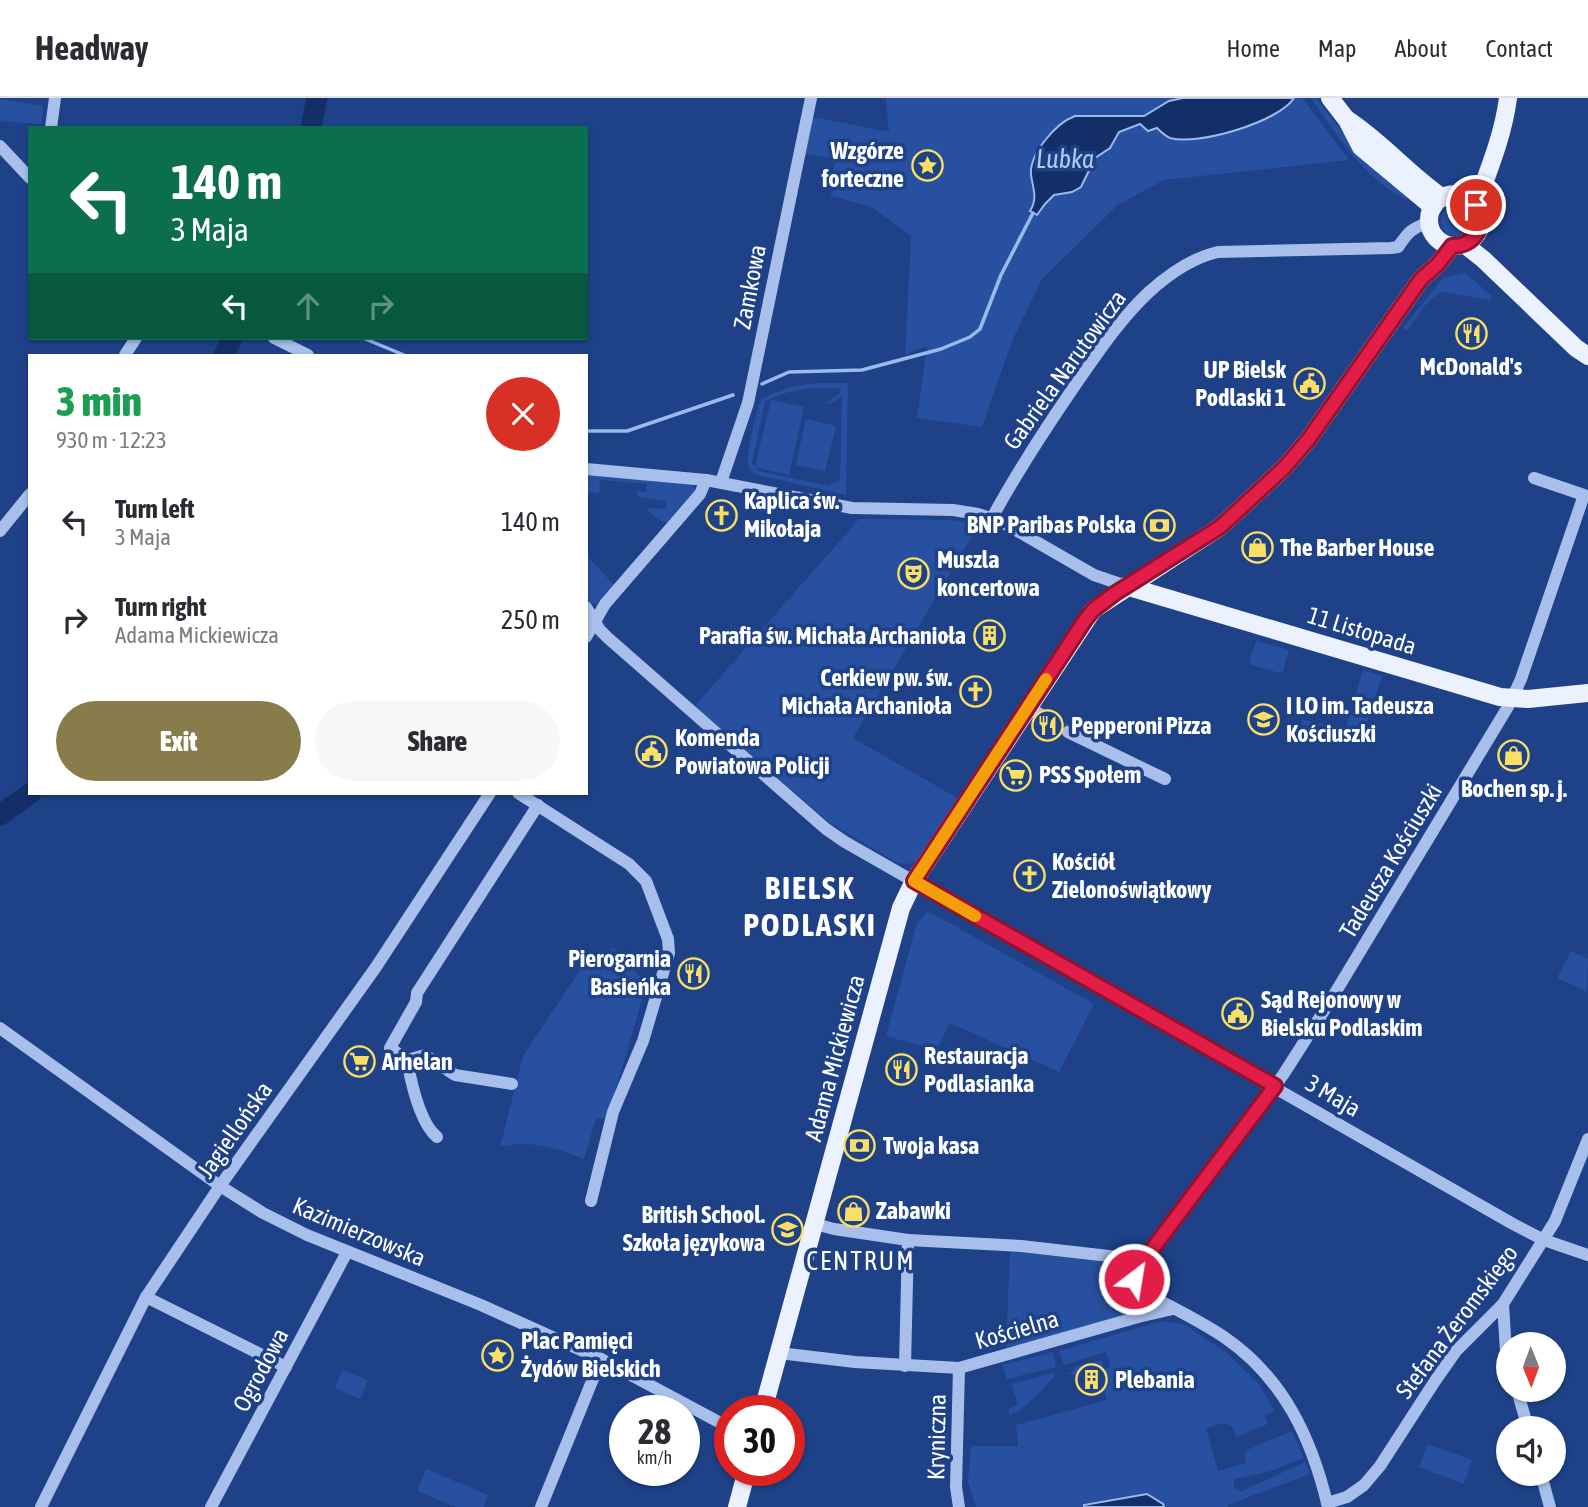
<!DOCTYPE html>
<html lang="en">
<head>
<meta charset="utf-8">
<style>
  body { margin:0; font-family:"Asap Condensed",sans-serif; background:#f7f7f7; color:#2b2b33; height:100vh; display:flex; flex-direction:column; font-size:26px; white-space:nowrap }
  * { box-sizing:border-box; margin:0 }
  p { font-size:23px; color:#7c7c81 }
  .icon { flex:none; width:38px; height:38px; fill:none; stroke:currentColor; stroke-width:2; stroke-linecap:round; stroke-linejoin:round }
  .map { position:relative; flex:1; overflow:hidden }
  .drawer { position:absolute; left:28px; top:256px; width:560px; height:441px; display:flex; flex-direction:column; background:#fff; border-radius:0px; box-shadow:0 2px 5px #0004 }
  .drawer>* { flex:none }
  .hud { position:absolute; left:28px; top:28px; width:560px; height:214px; border-radius:0px; box-shadow:0 2px 5px #0004; background:#0b6e4f; color:#fff; overflow:hidden }
  .needle { width:46px; rotate:179deg }
  .tools { position:absolute; left:1496px; top:1234px; display:grid; gap:14px }
  .tools a { display:grid; place-items:center; width:70px; height:70px; border-radius:50%; background:#fff; box-shadow:0 2px 5px #0004; font-size:35px }
  .speed { position:absolute; left:609px; top:1297px; display:flex; gap:14px; font-size:35px; font-weight:700; text-align:center }
  .speed>* { display:grid; place-content:center; width:91px; height:91px; border-radius:50%; background:#fff; box-shadow:0 2px 5px #0004; line-height:1 }
  .speed small { font-size:18px; font-weight:400 }
  .speed .limit { border:10px solid #d22; background:#fff; color:#111 }
  .pin { position:absolute; display:grid; place-items:center; width:60px; height:60px; color:#fff; margin:-30px; border:4px solid #fff; border-radius:50%; box-shadow:0 2px 7px #0007 }
  .me { position:absolute; width:77px; margin:-38px; rotate:31deg; stroke-linejoin:round; filter:drop-shadow(0 0 5px #0008) }
  .turn { display:flex; align-items:center; gap:24px; height:147px; padding:0 28px; font-size:32px }
  .turn .icon { width:91px; height:91px; stroke-width:2.5 }
  .turn b { display:block; font-size:49px; line-height:60px }
  .lanes { display:flex; align-items:center; height:66px; padding:0 28px; background:#0003; justify-content:center; gap:35px; direction:ltr }
  .lanes .off { opacity:.35 }
  .round { display:grid; place-items:center; flex:none; width:74px; height:74px; border-radius:37px; background:#f7f7f7 }
  .headline { display:flex; align-items:center; justify-content:space-between; height:119px; padding:0 28px }
  h1 { font-size:42px; font-weight:800; line-height:52px; color:#1e9e55 }
  .cta { display:flex; gap:14px; margin-top:auto; padding:14px 28px }
  .cta a { flex:1; height:80px; border-radius:42px; background:#887c4a; color:#fff; font-size:28px; font-weight:800; line-height:80px; text-align:center }
  .cta a+a { background:#f7f7f7; color:#2b2b33 }
  ul { padding:0; list-style:none }
  li { display:flex; align-items:center; gap:21px; height:98px; padding:0 28px }
  li div { flex:1 }
  li b { display:block; font-size:26px }
  li em { font-style:normal }
  header { display:flex; align-items:center; gap:42px; box-sizing:border-box; height:98px; padding:0 35px; background:#fff; border-bottom:2px solid #e1e1e2 }
  header strong { font-size:33px }
  nav { display:flex; gap:38px; margin-inline-start:auto; font-size:24px }
  .map>svg:first-child { display:block }
</style>
</head>
<body>
<header>
<strong>Headway</strong>
<nav><a>Home</a><a>Map</a><a>About</a><a>Contact</a></nav>
</header>
<div class="map">
<svg width="1588" height="1409" viewBox="0 0 1588 1409">
  <rect width="100%" height="100%" fill="#1e4188"/>
  <!-- green -->
  <g fill="#2751a0" fill-rule="evenodd">
    <path d="M886 0H1302L1349 62 1164 82 1118 107 1042 181 1012 243 982 329 917 320 927 248 905 257 911 138 872 109 831 98 835 60 805 56 813 19 889 34Z"/>
    <path d="M1311 0H1316L1359 55 1408 95 1407 102C1365 82 1337 37 1311 0Z"/>
    <path d="M0 1 43 8 41 26 0 23Z"/>
    <circle cx="1456" cy="123" r="15"/>
    <path d="M1465 175 1492 198 1490 202 1443 194C1426 200 1417 220 1407 233L1403 230 1443 180Z"/>
    <path d="M816 285H848L846 397 757 377C753 375 751 374 749 369 744 360 757 310 762 300L790 289ZM811 290H838L842 292 828 305 829 307 842 298 840 381 829 388 759 373 752 365 765 303 785 295Z"/>
    <path d="M771 302 804 309 789 377 755 369Z"/>
    <path d="M806 321 836 328 825 373 796 367Z"/>
    <path d="M586 377 692 386 695 392 667 425 661 423 647 413 649 410 666 411V403L638 399 636 393 646 394 647 386 600 382 599 395 586 394Z"/>
    <path d="M859 421 950 422 979 426 853 640 959 701 920 760C913 766 908 767 898 765L830 725 695 608Z"/>
    <path d="M588 459 614 487 596 506 590 505 586 498V460Z"/>
    <path d="M1256 543 1289 552 1283 573 1280 575 1251 567 1249 564Z"/>
    <path d="M1363 572 1382 578 1363 638 1355 641 1301 626 1302 621 1345 632Z"/>
    <path d="M928 813 1094 906 1059 974 950 925 938 949 933 951 886 938 917 825Z"/>
    <path d="M613 850 647 886 608 1017 606 1021 596 1020 584 1061C556 1050 530 1041 500 1049L523 958 583 868Z"/>
    <path d="M1571 853 1588 861 1587 894 1557 880Z"/>
    <path d="M1010 1153 1122 1166 1123 1217 1006 1250Z"/>
    <path d="M1162 1223 1185 1227 1227 1255 1259 1286 1275 1313 1265 1318 1268 1326 1236 1339 1232 1328 1224 1325 1206 1330 1218 1373 1246 1365 1244 1356 1247 1352 1292 1333 1304 1360 1271 1373 1234 1381V1389L1240 1394 1305 1364 1310 1376 1228 1407V1409H976L968 1383 971 1348H1018L1016 1327 1107 1302 1103 1289 1068 1275 1072 1274 1074 1269 1102 1262 1104 1271 1111 1269 1106 1254 1064 1267 1059 1253Z"/>
    <path d="M1053 1254 1056 1269 1007 1281 1002 1267Z"/>
    <path d="M342 1272 368 1282 360 1301 335 1290Z"/>
    <path d="M1052 1275 1055 1278C1044 1289 1023 1314 1010 1317L1008 1311 1018 1307 1012 1286Z"/>
    <path d="M1428 1346 1472 1362 1464 1386 1419 1369Z"/>
    <path d="M426 1371 488 1397 484 1409H456L417 1393Z"/>
  </g>
  <!-- water -->
  <g fill="#142f67" stroke="#9bb9ed" stroke-width="2">
    <path d="M1183 0H1294C1279 24 1197 48 1170 40 1165 38 1160 33 1157 30L1148 33 1140 26 1119 34 1110 50 1095 60 1081 89 1072 94 1054 97 1045 106 1037 117 1030 113C1038 100 1033 91 1031 77 1029 56 1056 25 1075 18H1144L1169 3Z"/>
    <path d="M1147 1396 1163 1406 1164 1409H1084V1407Z"/>
  </g>
  <g fill="none" stroke-linecap="round" stroke-linejoin="round">
    <!-- stream -->
    <g stroke="#9bb9ed" stroke-width="3.5">
      <path d="M363 240 404 257"/>
      <path d="M762 286 789 274 862 272 941 251 970 239 980 231 1001 177 1033 115"/>
      <path d="M586 333H627L733 297"/>
    </g>
    <!-- river -->
    <g stroke="#142f67" stroke-width="21">
      <path d="M311 30 317 0"/>
      <path d="M224 257 232 240"/>
      <path d="M0 717 31 695"/>
    </g>
    <!-- minor-tunnel -->
    <path stroke="#405e9a" stroke-width="12" stroke-dasharray="12 6" stroke-linecap="butt" d="M1048 621 1068 634"/>
    <!-- minor -->
    <g stroke="#a8bfeb" stroke-width="12">
      <path d="M51 30 55 0"/>
      <path d="M0 48 30 80"/>
      <path d="M274 240 308 257"/>
      <path d="M125 257 136 240"/>
      <path d="M586 371 706 382 852 410 953 412 978 416 1002 424 1094 477 1126 488"/>
      <path d="M721 384 748 305 811 0"/>
      <path d="M992 420C1018 372 1047 328 1078 283 1099 253 1122 219 1149 194 1169 176 1191 160 1218 154L1391 150 1398 149C1409 133 1411 131 1429 124"/>
      <path d="M0 433 30 396"/>
      <path d="M586 509 600 532 608 540 826 731 845 744 1513 1126 1544 1142 1588 1157"/>
      <path d="M586 539 605 506 700 396 706 382"/>
      <path d="M1028 609 1048 621"/>
      <path d="M1068 634 1165 681"/>
      <path d="M518 695 629 766 646 783 668 841 669 855 643 943 613 1014 591 1103"/>
      <path d="M0 930 220 1088 263 1115 307 1137 481 1207 601 1261 730 1330"/>
      <path d="M407 962 425 957 455 977 512 986"/>
      <path d="M437 1039C420 1025 411 984 407 962L390 950 416 904 417 895 538 707"/>
      <path d="M815 1126 834 1131 908 1142 905 1268"/>
      <path d="M908 1142 1021 1148 1144 1162"/>
      <path d="M1135 1189C1164 1206 1196 1220 1224 1239 1284 1280 1312 1341 1328 1409"/>
      <path d="M146 1199 286 1269"/>
      <path d="M1503 1206 1506 1254 1508 1263"/>
      <path d="M1138 1219 1134 1181 1137 1172 1283 977 1329 905 1509 607 1521 581 1584 397 1534 380"/>
      <path d="M779 1255 855 1264 959 1270 1138 1219 1173 1211"/>
      <path d="M1517 1292 1528 1330"/>
      <path d="M1541 1376 1550 1409"/>
      <path d="M1327 1405 1347 1399 1364 1387 1380 1368 1435 1283 1456 1253 1503 1206 1555 1123 1588 1041"/>
      <path d="M41 1409 146 1199 220 1088 376 869 490 695"/>
      <path d="M211 1409 347 1154"/>
      <path d="M541 1409 601 1261"/>
      <path d="M959 1409 956 1389 959 1270"/>
    </g>
    <!-- major -->
    <g stroke="#ecf1fe" stroke-width="18">
      <path d="M1330 0 1347 22 1361 49 1433 109"/>
      <path d="M1348 22C1383 45 1409 77 1443 100"/>
      <circle cx="1455" cy="122" r="26"/>
      <path d="M1476 107C1489 71 1503 38 1508 0"/>
      <path d="M1464 146 1483 161 1576 250 1588 258"/>
      <path d="M1126 488 1500 599 1528 601 1588 595"/>
      <path d="M763 1312 901 810 914 783 1093 512 1220 429 1284 370 1308 342 1421 181 1438 166 1452 148"/>
      <path d="M737 1409 747 1372"/>
    </g>
  </g>
  <g fill="none" stroke-linecap="round" stroke-linejoin="round">
    <defs>
      <path id="route" d="M1134 1181 1144 1162 1275 988 914 783 1085 522 1093 512 1114 496 1220 429 1284 370 1308 342 1421 181 1438 166 1452 148C1475 148 1487 127 1476 107"/>
    </defs>
    <!-- route casing -->
    <use href="#route" stroke="#92132f" stroke-width="18"/>
    <!-- route -->
    <use href="#route" stroke="#e11d48" stroke-width="12"/>
    <!-- slow -->
    <path stroke="#f59e0b" stroke-width="12" d="M975 818 914 783 1046 581"/>
  </g>
  <!-- icons -->
  <defs>
    <symbol id="sight-ring" viewBox="-11 -11 22 22"><circle r="9.5" fill="#1e4188" stroke="#fadf66" stroke-width="1.5"/><path d="M0-6L1.8-2.2L6-1.7L2.9 1.2L3.7 5.4L0 3.3L-3.7 5.4L-2.9 1.2L-6-1.7L-1.8-2.2Z" fill="#fadf66"/></symbol>
    <symbol id="restaurant-ring" viewBox="-11 -11 22 22"><circle r="9.5" fill="#1e4188" stroke="#fadf66" stroke-width="1.5"/><path d="M-5-6h1v4h1v-4h1v4h1v-4h1v5L-1.5 .5V6h-2V.5L-5-1ZM5-6V6H3V1.5H1.5Q1.5-4 5-6Z" fill="#fadf66"/></symbol>
    <symbol id="civic-ring" viewBox="-11 -11 22 22"><circle r="9.5" fill="#1e4188" stroke="#fadf66" stroke-width="1.5"/><path d="M-.6-6.5H3V-4.5H.6V-3L4-1V1h2V6H-6V1h2V-1L-.6-3ZM-1.2 2.5V6h2.4V2.5Z" fill="#fadf66"/></symbol>
    <symbol id="church-ring" viewBox="-11 -11 22 22"><circle r="9.5" fill="#1e4188" stroke="#fadf66" stroke-width="1.5"/><path d="M-1.2-6h2.4v3.5h3.3v2.4h-3.3V6h-2.4V-.1h-3.3v-2.4h3.3Z" fill="#fadf66"/></symbol>
    <symbol id="bank-ring" viewBox="-11 -11 22 22"><circle r="9.5" fill="#1e4188" stroke="#fadf66" stroke-width="1.5"/><path d="M-6-4H6V4H-6ZM0-2.3a2.3 2.3 0 1 0 0 4.6a2.3 2.3 0 1 0 0-4.6Z" fill="#fadf66"/></symbol>
    <symbol id="shop-ring" viewBox="-11 -11 22 22"><circle r="9.5" fill="#1e4188" stroke="#fadf66" stroke-width="1.5"/><path d="M-5-2.5h2.3a2.7 3.5 0 0 1 5.4 0H5L5.5 6h-11ZM-1.5-2.5h3a1.5 2.3 0 0 0-3 0Z" fill="#fadf66"/></symbol>
    <symbol id="theatre-ring" viewBox="-11 -11 22 22"><circle r="9.5" fill="#1e4188" stroke="#fadf66" stroke-width="1.5"/><path d="M-5-5.5Q0-4 5-5.5V0Q5 5 0 6Q-5 5-5 0ZM-3.3-2.5H-1v1.5H-3.3ZM1-2.5H3.3v1.5H1ZM-2.8 1Q0 5.5 2.8 1Z" fill="#fadf66"/></symbol>
    <symbol id="building-ring" viewBox="-11 -11 22 22"><circle r="9.5" fill="#1e4188" stroke="#fadf66" stroke-width="1.5"/><path d="M-4-6H4V6H1V3H-1V6H-4ZM-2.5-4.3h1.7v1.8h-1.7ZM.8-4.3h1.7v1.8H.8ZM-2.5-1h1.7V.8h-1.7ZM.8-1h1.7V.8H.8Z" fill="#fadf66"/></symbol>
    <symbol id="school-ring" viewBox="-11 -11 22 22"><circle r="9.5" fill="#1e4188" stroke="#fadf66" stroke-width="1.5"/><path d="M0-5L7-2L0 1L-7-2ZM-4 1L0 2.5L4 1V4Q0 6-4 4Z" fill="#fadf66"/></symbol>
    <symbol id="supermarket-ring" viewBox="-11 -11 22 22"><circle r="9.5" fill="#1e4188" stroke="#fadf66" stroke-width="1.5"/><path d="M-6-5.5h2.5l.6 2H6L4.5 2H-2.5L-4.4-4H-6ZM-1.5 3.2a1.3 1.3 0 1 0 .1 0ZM3 3.2a1.3 1.3 0 1 0 .1 0Z" fill="#fadf66"/></symbol>
  </defs>
  <g fill-rule="evenodd">
    <use href="#sight-ring" x="910" y="50" width="35" height="35"/>
    <use href="#restaurant-ring" x="1454" y="218" width="35" height="35"/>
    <use href="#civic-ring" x="1292" y="268" width="35" height="35"/>
    <use href="#church-ring" x="704" y="400" width="35" height="35"/>
    <use href="#bank-ring" x="1142" y="410" width="35" height="35"/>
    <use href="#shop-ring" x="1240" y="432" width="35" height="35"/>
    <use href="#theatre-ring" x="896" y="458" width="35" height="35"/>
    <use href="#building-ring" x="972" y="520" width="35" height="35"/>
    <use href="#church-ring" x="958" y="576" width="35" height="35"/>
    <use href="#school-ring" x="1246" y="604" width="35" height="35"/>
    <use href="#restaurant-ring" x="1030" y="610" width="35" height="35"/>
    <use href="#civic-ring" x="634" y="636" width="35" height="35"/>
    <use href="#shop-ring" x="1496" y="640" width="35" height="35"/>
    <use href="#supermarket-ring" x="998" y="660" width="35" height="35"/>
    <use href="#church-ring" x="1012" y="760" width="35" height="35"/>
    <use href="#restaurant-ring" x="676" y="858" width="35" height="35"/>
    <use href="#civic-ring" x="1220" y="898" width="35" height="35"/>
    <use href="#supermarket-ring" x="342" y="946" width="35" height="35"/>
    <use href="#restaurant-ring" x="884" y="954" width="35" height="35"/>
    <use href="#bank-ring" x="842" y="1030" width="35" height="35"/>
    <use href="#shop-ring" x="836" y="1096" width="35" height="35"/>
    <use href="#school-ring" x="770" y="1114" width="35" height="35"/>
    <use href="#sight-ring" x="480" y="1240" width="35" height="35"/>
    <use href="#building-ring" x="1074" y="1264" width="35" height="35"/>
  </g>
  <g text-anchor="middle" stroke-width="7" stroke-linejoin="round" paint-order="stroke">
    <!-- poi labels -->
    <g font-size="24" font-weight="bold" fill="#fff" stroke="#1e4188" text-anchor="start">
      <text x="904" y="61" text-anchor="end">Wzgórze<tspan x="904" dy="28">forteczne</tspan></text>
      <text x="1471" y="277" text-anchor="middle">McDonald's</text>
      <text x="1286" y="280" text-anchor="end">UP Bielsk<tspan x="1286" dy="28">Podlaski 1</tspan></text>
      <text x="744" y="411">Kaplica św.<tspan x="744" dy="28">Mikołaja</tspan></text>
      <text x="1136" y="435" text-anchor="end">BNP Paribas Polska</text>
      <text x="1280" y="458">The Barber House</text>
      <text x="937" y="470">Muszla<tspan x="937" dy="28">koncertowa</tspan></text>
      <text x="966" y="546" text-anchor="end">Parafia św. Michała Archanioła</text>
      <text x="952" y="588" text-anchor="end">Cerkiew pw. św.<tspan x="952" dy="28">Michała Archanioła</tspan></text>
      <text x="1286" y="616">I LO im. Tadeusza<tspan x="1286" dy="28">Kościuszki</tspan></text>
      <text x="1071" y="636">Pepperoni Pizza</text>
      <text x="675" y="648">Komenda<tspan x="675" dy="28">Powiatowa Policji</tspan></text>
      <text x="1039" y="685">PSS Społem</text>
      <text x="1514" y="699" text-anchor="middle">Bochen sp. j.</text>
      <text x="1052" y="772">Kościół<tspan x="1052" dy="28">Zielonoświątkowy</tspan></text>
      <text x="671" y="869" text-anchor="end">Pierogarnia<tspan x="671" dy="28">Basieńka</tspan></text>
      <text x="1261" y="910">Sąd Rejonowy w<tspan x="1261" dy="28">Bielsku Podlaskim</tspan></text>
      <text x="924" y="966">Restauracja<tspan x="924" dy="28">Podlasianka</tspan></text>
      <text x="382" y="972">Arhelan</text>
      <text x="883" y="1056">Twoja kasa</text>
      <text x="876" y="1121">Zabawki</text>
      <text x="765" y="1125" text-anchor="end">British School.<tspan x="765" dy="28">Szkoła językowa</tspan></text>
      <text x="521" y="1251">Plac Pamięci<tspan x="521" dy="28">Żydów Bielskich</tspan></text>
      <text x="1115" y="1290">Plebania</text>
    </g>
    <!-- street labels -->
    <g font-size="24" fill="#fff" stroke="#1e4188">
      <text transform="translate(750 189) rotate(-79)" y="8">Zamkowa</text>
      <text transform="translate(1065 272) rotate(-54)" y="8">Gabriela Narutowicza</text>
      <text transform="translate(1362 533) rotate(17)" y="8">11 Listopada</text>
      <text transform="translate(1391 763) rotate(-59)" y="8">Tadeusza Kościuszki</text>
      <text transform="translate(835 960) rotate(-75)" y="8">Adama Mickiewicza</text>
      <text transform="translate(1333 998) rotate(30)" y="8">3 Maja</text>
      <text transform="translate(235 1032) rotate(-55)" y="8">Jagiellońska</text>
      <text transform="translate(359 1134) rotate(23)" y="8">Kazimierzowska</text>
      <text transform="translate(1457 1224) rotate(-53)" y="8">Stefana Żeromskiego</text>
      <text transform="translate(1017 1232) rotate(-16)" y="8">Kościelna</text>
      <text transform="translate(261 1272) rotate(-62)" y="8">Ogrodowa</text>
      <text transform="translate(937 1339) rotate(-89)" y="8">Kryniczna</text>
    </g>
    <!-- water labels -->
    <g font-size="26" font-style="italic" fill="#b3caf2" stroke="#1e4188">
      <text x="1065" y="70">Lubka</text>
    </g>
    <!-- neighbourhood labels -->
    <g font-size="26" letter-spacing="2" fill="#fff" stroke="#1e4188">
      <text x="861" y="1172">CENTRUM</text>
    </g>
    <!-- district labels -->
    <g font-size="32" font-weight="bold" letter-spacing="2" fill="#fff" stroke="#1e4188">
      <text x="810" y="801">BIELSK<tspan x="810" dy="37">PODLASKI</tspan></text>
    </g>
  </g>
</svg>
<div class="tools">
<a><svg class="needle" viewBox="-14 -14 28 28"><path d="M0-13l5 13h-10z" fill="#e53935"/><path d="M0 13l5-13h-10z" fill="#7c7c81"/></svg></a>
<a><svg class="icon" aria-label="sound" viewBox="0 0 24 24"><path d="M4 9h4l5-4v14l-5-4H4zM17 9q2 3 0 6"/></svg></a>
</div>
<div class="speed"><div>28<small>km/h</small></div><div class="limit">30</div></div>
<div class="pin" style="left:1476px;top:107px;background:#d93025"><svg class="icon" aria-label="arrive" viewBox="0 0 24 24"><path d="M6 21V4h12l-3 4 3 4H6"/></svg></div>
<svg class="me" style="left:1134px;top:1181px" viewBox="-20 -20 40 40"><circle r="17" fill="#e11d48" stroke="#fff" stroke-width="3"/><path d="M0-11L8 9 0 5-8 9z" fill="#fff"/></svg>
<div class="hud">
<div class="turn"><svg class="icon" aria-label="left" viewBox="0 0 24 24"><path d="M17 20v-9H6M10 6l-5 5 5 5"/></svg><div><b>140 m</b>3 Maja</div></div>
<div class="lanes"><svg class="icon" aria-label="left" viewBox="0 0 24 24"><path d="M17 20v-9H6M10 6l-5 5 5 5"/></svg><svg class="icon off" aria-label="ahead" viewBox="0 0 24 24"><path d="M12 20V5M6 11l6-6 6 6"/></svg><svg class="icon off" aria-label="right" viewBox="0 0 24 24"><path d="M7 20v-9h11M14 6l5 5-5 5"/></svg></div>
</div>
<section class="drawer">
<div class="headline"><div><h1>3 min</h1><p>930 m · 12:23</p></div><a class="round" style="background:#d93025;color:#fff"><svg class="icon" aria-label="close" viewBox="0 0 24 24"><path d="M6 6l12 12M18 6L6 18"/></svg></a></div>
<ul>
<li><svg class="icon" aria-label="left" viewBox="0 0 24 24"><path d="M17 20v-9H6M10 6l-5 5 5 5"/></svg><div><b>Turn left</b><p>3 Maja</p></div><em>140 m</em></li>
<li><svg class="icon" aria-label="right" viewBox="0 0 24 24"><path d="M7 20v-9h11M14 6l5 5-5 5"/></svg><div><b>Turn right</b><p>Adama Mickiewicza</p></div><em>250 m</em></li>
</ul>
<div class="cta"><a>Exit</a><a>Share</a></div>
</section>
</div>
</body>
</html>
